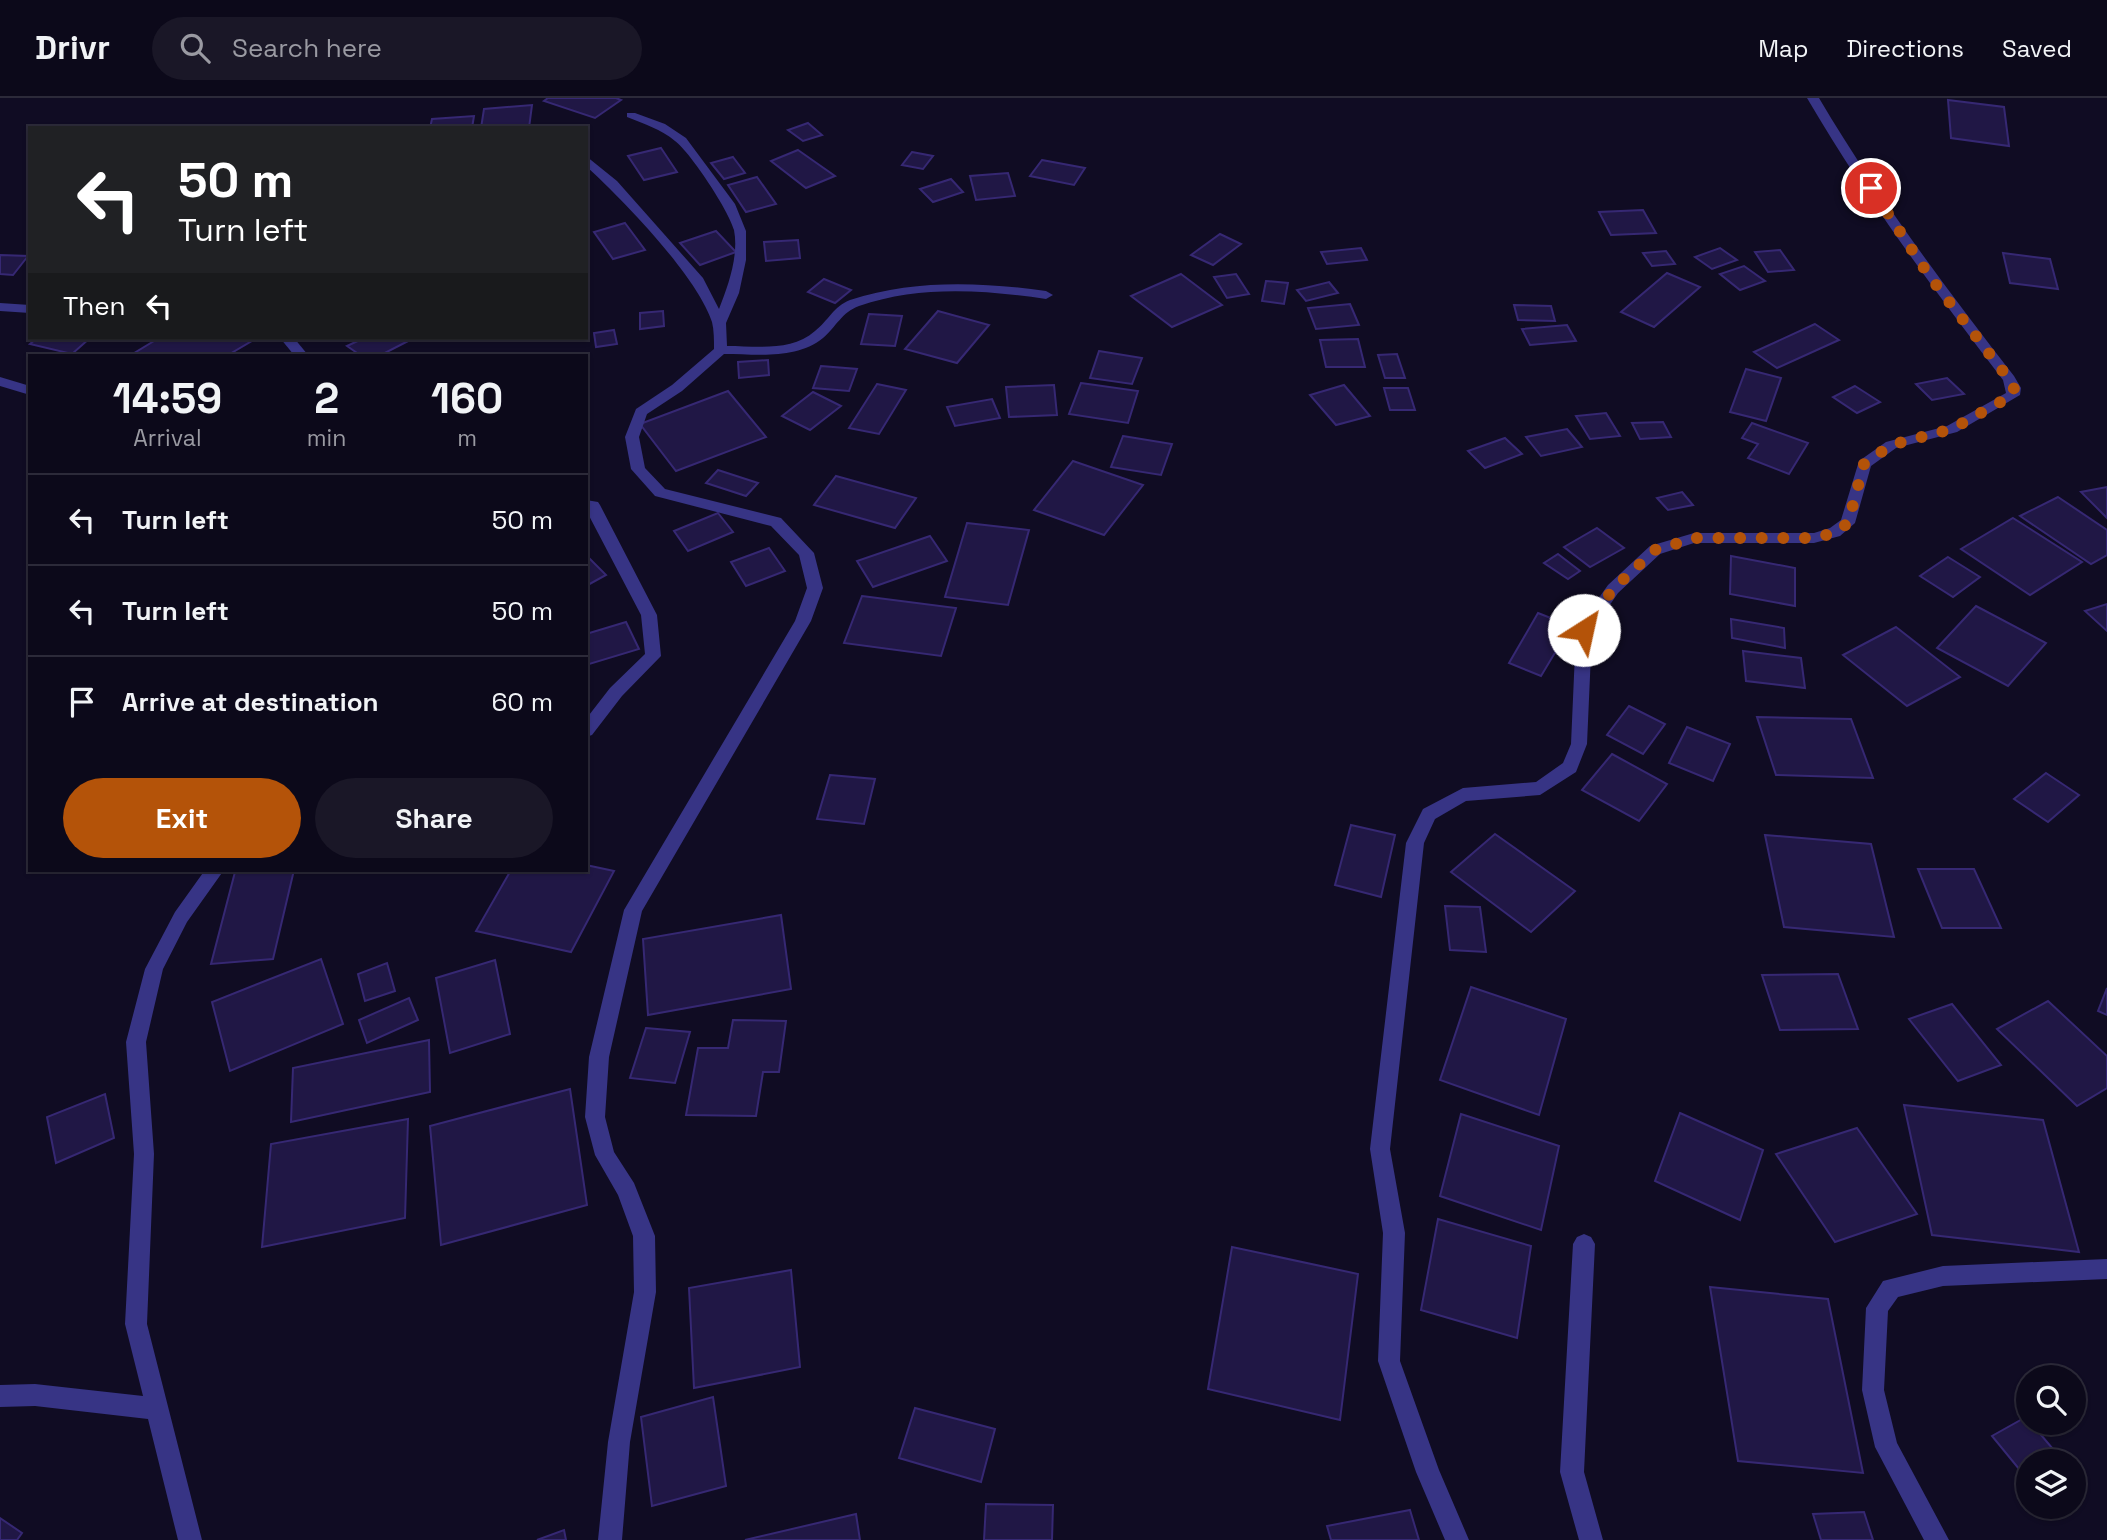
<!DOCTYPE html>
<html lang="en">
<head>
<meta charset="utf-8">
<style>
  body { margin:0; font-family:"Space Grotesk",sans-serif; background:#1a1727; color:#f1f3f6; height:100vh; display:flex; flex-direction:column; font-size:26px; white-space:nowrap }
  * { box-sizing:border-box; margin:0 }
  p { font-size:23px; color:#9a9aa2 }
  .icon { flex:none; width:38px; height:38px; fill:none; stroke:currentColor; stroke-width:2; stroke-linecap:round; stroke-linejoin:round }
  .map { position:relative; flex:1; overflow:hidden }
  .details { position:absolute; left:28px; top:256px; width:560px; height:518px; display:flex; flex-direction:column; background:#0c091a; border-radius:0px; box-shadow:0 2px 5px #0004,0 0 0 2px #2c2a39 }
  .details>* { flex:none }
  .banner { position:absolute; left:28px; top:28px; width:560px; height:214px; border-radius:0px; box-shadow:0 2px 5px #0004,0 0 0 2px #2c2a39; background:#202124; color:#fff; overflow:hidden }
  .controls { position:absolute; left:2016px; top:1267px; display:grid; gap:14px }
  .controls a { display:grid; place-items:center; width:70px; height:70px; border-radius:50%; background:#0c091a; box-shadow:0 2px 5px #0004,0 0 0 2px #2c2a39; font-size:35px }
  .pin { position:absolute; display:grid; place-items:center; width:60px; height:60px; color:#fff; margin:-30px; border:4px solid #fff; border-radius:50%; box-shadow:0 2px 7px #0007 }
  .me { position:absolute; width:77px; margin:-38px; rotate:35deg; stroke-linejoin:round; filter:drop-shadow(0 0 5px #0008) }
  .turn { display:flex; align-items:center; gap:24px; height:147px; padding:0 35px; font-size:32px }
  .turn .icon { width:91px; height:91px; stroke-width:2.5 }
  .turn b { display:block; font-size:49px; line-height:60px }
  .then { display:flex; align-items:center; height:66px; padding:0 35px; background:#0003; gap:14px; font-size:26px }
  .eta { display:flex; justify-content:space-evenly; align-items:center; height:119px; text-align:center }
  .eta b { font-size:42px; font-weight:600; line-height:49px }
  .action { display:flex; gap:14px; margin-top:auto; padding:14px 35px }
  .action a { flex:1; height:80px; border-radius:42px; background:#b45309; color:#fff; font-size:28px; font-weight:600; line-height:80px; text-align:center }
  .action a+a { background:#1a1727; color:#f1f3f6 }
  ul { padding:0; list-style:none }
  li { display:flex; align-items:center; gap:21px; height:91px; padding:0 35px; border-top:2px solid #2c2a39 }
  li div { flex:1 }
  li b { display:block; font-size:26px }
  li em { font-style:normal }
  header { display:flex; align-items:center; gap:42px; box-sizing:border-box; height:98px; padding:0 35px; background:#0c091a; border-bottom:2px solid #2c2a39 }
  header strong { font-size:33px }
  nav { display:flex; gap:38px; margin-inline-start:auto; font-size:24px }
  .search { width:490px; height:63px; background:#1a1727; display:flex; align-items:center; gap:18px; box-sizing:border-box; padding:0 24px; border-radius:38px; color:#9a9aa2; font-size:26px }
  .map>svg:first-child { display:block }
</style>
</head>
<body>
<header>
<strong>Drivr</strong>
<div class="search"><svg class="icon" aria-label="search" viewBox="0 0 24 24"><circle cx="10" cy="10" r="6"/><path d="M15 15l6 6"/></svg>Search here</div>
<nav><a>Map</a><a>Directions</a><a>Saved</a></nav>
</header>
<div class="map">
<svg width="2107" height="1442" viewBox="0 0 2107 1442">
  <rect width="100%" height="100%" fill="#100c23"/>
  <!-- building -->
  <g fill="#201745" stroke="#362873" stroke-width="2">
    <path d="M548 0H616L621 2 595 20 544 3Z"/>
    <path d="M1948 2 2004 9 2009 48 1951 40Z"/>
    <path d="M532 7 529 30H481L484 11Z"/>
    <path d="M474 18 472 30H430L432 21Z"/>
    <path d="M808 25 822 37 803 43 788 32Z"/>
    <path d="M661 50 677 74 644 82 628 58Z"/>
    <path d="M798 52 835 78 806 90 771 63Z"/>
    <path d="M912 54 933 58 923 71 902 67Z"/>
    <path d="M733 59 745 75 724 81 711 65Z"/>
    <path d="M1042 62 1085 70 1074 87 1030 78Z"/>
    <path d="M1008 75 1015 98 976 102 970 78Z"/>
    <path d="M757 79 776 106 746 114 728 87Z"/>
    <path d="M951 81 963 94 933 104 920 91Z"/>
    <path d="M1643 112 1656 135 1611 137 1599 114Z"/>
    <path d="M625 125 645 152 613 161 594 134Z"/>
    <path d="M716 133 736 154 700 167 680 145Z"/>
    <path d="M1220 136 1241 146 1213 167 1191 157Z"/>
    <path d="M798 142 800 160 766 163 764 144Z"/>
    <path d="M1361 150 1367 162 1327 166 1321 154Z"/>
    <path d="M1720 150 1737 162 1712 171 1695 159Z"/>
    <path d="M1780 152 1794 172 1768 174 1755 154Z"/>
    <path d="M1666 153 1675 166 1652 168 1643 155Z"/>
    <path d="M2003 155 2050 161 2058 191 2010 185Z"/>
    <path d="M0 157 28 158 13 177 0 176Z"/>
    <path d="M1744 168 1765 183 1740 192 1720 176Z"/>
    <path d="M1667 175 1700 189 1654 229 1621 214Z"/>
    <path d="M1181 176 1222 207 1172 229 1131 198Z"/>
    <path d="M1236 176 1249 196 1227 200 1214 179Z"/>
    <path d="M824 181 851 192 835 205 808 194Z"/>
    <path d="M1266 183 1288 185 1284 206 1262 203Z"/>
    <path d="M1329 184 1338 195 1306 203 1297 192Z"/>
    <path d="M1350 206 1359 227 1316 231 1308 210Z"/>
    <path d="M1514 207 1551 208 1555 223 1518 222Z"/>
    <path d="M663 213 664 228 640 231V215Z"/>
    <path d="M938 213 989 227 957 265 905 251Z"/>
    <path d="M869 216 902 218 895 248 861 246Z"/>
    <path d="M1815 226 1839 242 1777 270 1754 254Z"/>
    <path d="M1567 227 1576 243 1530 247 1522 231Z"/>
    <path d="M614 232 617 246 596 249 594 235Z"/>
    <path d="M37 240H90L72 256 30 246Z"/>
    <path d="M159 240H242L250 244 228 257H131Z"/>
    <path d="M364 240H414L381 257H360L347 248Z"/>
    <path d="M1358 241 1365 269H1326L1320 242Z"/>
    <path d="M1099 253 1142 260 1132 286 1090 280Z"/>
    <path d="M1397 256 1405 280H1385L1378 257Z"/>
    <path d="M768 262 769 277 739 280 738 264Z"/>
    <path d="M821 268 857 271 849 293 813 290Z"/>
    <path d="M1746 271 1781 280 1766 323 1730 314Z"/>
    <path d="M1947 280 1964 296 1932 302 1916 286Z"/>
    <path d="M1081 285 1138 293 1128 325 1069 316Z"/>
    <path d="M877 286 906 292 879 336 849 330Z"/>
    <path d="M1054 287 1057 317 1009 319 1006 289Z"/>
    <path d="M1344 287 1370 318 1336 327 1310 297Z"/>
    <path d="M1855 288 1880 304 1857 315 1833 299Z"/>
    <path d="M1384 290H1408L1415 312H1390Z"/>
    <path d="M728 293 766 339 676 373 640 326Z"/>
    <path d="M813 294 841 308 810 332 782 318Z"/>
    <path d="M992 301 1000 320 955 328 947 309Z"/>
    <path d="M1606 315 1620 338 1590 341 1576 318Z"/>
    <path d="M1663 324 1671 339 1640 341 1632 325Z"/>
    <path d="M1752 325 1808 345 1789 376 1748 360 1758 346 1742 340Z"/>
    <path d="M1567 331 1582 349 1541 358 1526 339Z"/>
    <path d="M1123 338 1172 346 1161 377 1111 369Z"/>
    <path d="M1505 340 1522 356 1485 370 1468 353Z"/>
    <path d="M1073 363 1143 387 1104 437 1034 412Z"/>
    <path d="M718 372 758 385 746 398 706 385Z"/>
    <path d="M836 378 916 400 895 430 814 407Z"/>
    <path d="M2107 389V420L2081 394Z"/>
    <path d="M1682 394 1693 407 1668 412 1657 400Z"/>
    <path d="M2058 399 2107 432V457L2091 466 2020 418Z"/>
    <path d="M718 415 733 434 688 453 674 433Z"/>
    <path d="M2013 420 2082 464 2030 497 1961 451Z"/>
    <path d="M967 425 1029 432 1008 507 945 499Z"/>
    <path d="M1597 430 1624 450 1590 469 1564 449Z"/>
    <path d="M930 438 947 463 873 489 857 463Z"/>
    <path d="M769 450 785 473 746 488 731 464Z"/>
    <path d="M1558 456 1580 473 1568 481 1544 465Z"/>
    <path d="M586 457 606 477 586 488Z"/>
    <path d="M1731 458 1795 470V508L1730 496Z"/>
    <path d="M1948 459 1980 479 1953 499 1920 478Z"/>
    <path d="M862 498 956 510 941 558 844 545Z"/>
    <path d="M2107 506V533L2085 513Z"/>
    <path d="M1976 508 2046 545 2008 588 1937 550Z"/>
    <path d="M1538 515 1571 528 1541 578 1509 565Z"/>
    <path d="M1731 521 1784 530 1785 550 1732 540Z"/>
    <path d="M626 524 639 551 586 567V536Z"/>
    <path d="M1896 529 1960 579 1907 608 1843 557Z"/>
    <path d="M1743 553 1801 560 1805 590 1746 583Z"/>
    <path d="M1629 608 1665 626 1643 656 1607 637Z"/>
    <path d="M1757 619 1851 621 1873 680 1776 677Z"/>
    <path d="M1687 629 1730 646 1713 683 1669 665Z"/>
    <path d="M1612 656 1667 686 1639 723 1582 692Z"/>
    <path d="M2046 675 2079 697 2048 724 2014 701Z"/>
    <path d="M830 677 875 681 864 726 817 721Z"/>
    <path d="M1351 727 1395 737 1381 799 1335 787Z"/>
    <path d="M1495 736 1575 793 1531 834 1451 774Z"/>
    <path d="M1765 737 1871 746 1894 839 1784 829Z"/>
    <path d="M586 767 614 773 571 854 476 833 511 772H586Z"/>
    <path d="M1918 771H1974L2001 830H1942Z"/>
    <path d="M294 772 273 861 211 866 235 774Z"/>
    <path d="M1445 808 1480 809 1486 854 1450 852Z"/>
    <path d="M781 817 791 891 648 917 643 841Z"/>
    <path d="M321 861 343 926 230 973 212 904Z"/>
    <path d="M495 862 510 936 450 955 436 880Z"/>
    <path d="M387 865 395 893 365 903 358 876Z"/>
    <path d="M1838 876 1858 931 1780 932 1762 877Z"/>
    <path d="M1471 889 1566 921 1539 1017 1440 982Z"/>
    <path d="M2107 890V917L2098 913Z"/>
    <path d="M409 900 418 922 367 945 359 922Z"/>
    <path d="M2048 903 2107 958V990L2077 1008 1997 931Z"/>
    <path d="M1952 906 2001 967 1958 983 1909 921Z"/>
    <path d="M733 922 786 923 779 974H763L756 1018 686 1017 698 950H728Z"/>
    <path d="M646 930 690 934 675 985 630 980Z"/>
    <path d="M429 942 430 994 291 1024 293 970Z"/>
    <path d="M570 991 587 1107 441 1147 430 1028Z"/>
    <path d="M105 996 114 1040 56 1065 47 1019Z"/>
    <path d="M1904 1007 2043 1022 2079 1154 1932 1137Z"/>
    <path d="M1680 1015 1763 1052 1740 1122 1655 1083Z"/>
    <path d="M1461 1016 1559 1048 1541 1132 1440 1098Z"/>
    <path d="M408 1021 405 1120 262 1149 271 1046Z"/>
    <path d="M1857 1030 1917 1116 1835 1144 1776 1056Z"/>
    <path d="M1438 1121 1531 1148 1517 1240 1421 1212Z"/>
    <path d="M1232 1149 1358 1176 1340 1322 1208 1291Z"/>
    <path d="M791 1172 800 1269 694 1290 689 1190Z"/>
    <path d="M1710 1189 1828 1201 1863 1375 1738 1363Z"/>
    <path d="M713 1299 726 1388 652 1408 641 1319Z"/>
    <path d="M915 1310 995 1331 981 1384 899 1360Z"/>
    <path d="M2026 1319 2063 1363H2028V1382L1992 1338Z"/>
    <path d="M986 1406 1053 1407 1052 1442H984Z"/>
    <path d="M1410 1412 1419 1442H1331L1327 1428Z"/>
    <path d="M1864 1414 1873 1442H1821L1813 1416Z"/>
    <path d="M856 1416 860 1442H745Z"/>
    <path d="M0 1420 22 1435 17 1442H0Z"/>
    <path d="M564 1432 566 1442H537Z"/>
  </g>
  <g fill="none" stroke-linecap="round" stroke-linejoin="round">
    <!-- street -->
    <g fill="#373485" fill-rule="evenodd">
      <path d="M1807 0H1819C1877 98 1944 188 2014 278L2021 290 2020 297 1957 334 1896 350 1871 368 1855 425 1840 438 1814 445H1694L1660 456 1618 495 1592 533 1587 646 1576 674 1540 697 1466 703 1435 721 1424 745 1390 1051 1405 1135 1400 1263 1439 1372 1469 1442H1445L1416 1374 1378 1263 1383 1135 1370 1051 1406 745 1423 711 1463 690 1536 684 1563 665 1571 646 1576 532 1608 487 1650 448 1694 435H1814L1830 430 1841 422 1859 363 1886 344 1947 328 2006 295 2003 282C1933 191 1865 99 1807 0Z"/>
      <path d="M627 15H635L665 26 686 40 735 106 746 133V162L739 195 726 225 727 248C757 248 791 254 815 233 828 223 834 208 850 202 914 181 981 184 1046 193L1053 197 1046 201C985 192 919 187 859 208 842 214 836 229 823 240 796 262 757 256 724 256L682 293 647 316 639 339 645 370 665 391 781 420 814 455 823 490 811 523 642 813 609 959 605 1019 614 1054 634 1085 655 1138 656 1194 630 1344 622 1442H598L608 1344 634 1194 633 1138 618 1097 595 1057 585 1019 589 959 624 812 795 523 807 490 799 457 771 428 655 398 631 371 625 339 636 311 672 287 714 251C714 242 714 232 712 224 697 178 623 102 586 68V58L617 83 703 180 719 211C728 188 739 158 734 132 729 113 691 55 675 43 661 31 644 26 627 19Z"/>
      <path d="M0 205 30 207V215L0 213Z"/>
      <path d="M280 240H294L308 257H294Z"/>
      <path d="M0 279 30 288V297L0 288Z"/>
      <path d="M586 402 598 404 600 407 657 517 661 558 622 598 592 637 586 639V621L610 590 645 556 641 517 586 412Z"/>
      <path d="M205 772H224L187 824 163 871 146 944 154 1056 147 1226 202 1442H178L148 1321 35 1308 0 1309V1287L35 1286 143 1298 125 1226 134 1056 126 944 145 871 175 814Z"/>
      <path d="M1584 1136 1591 1139 1595 1146 1584 1374 1603 1442H1579L1560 1374 1573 1146 1577 1139Z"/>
      <path d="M2107 1161V1181L1943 1188 1898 1199 1888 1213 1884 1292 1897 1345 1949 1442H1924L1875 1349 1862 1292 1866 1210 1883 1183 1943 1168Z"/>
    </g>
  </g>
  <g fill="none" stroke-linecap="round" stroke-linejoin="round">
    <!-- route -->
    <path stroke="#b45309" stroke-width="12" stroke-dasharray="0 21.6" d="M1584 532 1613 491 1655 452 1695 440H1814L1835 435 1848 425 1864 366 1891 347 1952 331 2013 297 2014 289 2009 281 1930 179 1871 90"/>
  </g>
</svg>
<div class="controls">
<a><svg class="icon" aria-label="search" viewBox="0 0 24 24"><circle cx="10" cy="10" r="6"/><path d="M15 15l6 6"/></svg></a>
<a><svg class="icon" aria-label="layers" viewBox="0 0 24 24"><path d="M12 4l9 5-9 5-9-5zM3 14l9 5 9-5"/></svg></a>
</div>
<div class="pin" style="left:1871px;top:90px;background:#d93025"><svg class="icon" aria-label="arrive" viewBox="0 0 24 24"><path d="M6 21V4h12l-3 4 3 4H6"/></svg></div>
<svg class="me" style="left:1584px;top:532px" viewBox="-20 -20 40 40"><circle r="19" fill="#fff"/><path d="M0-13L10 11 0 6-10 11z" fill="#b45309"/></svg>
<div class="banner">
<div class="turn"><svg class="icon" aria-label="left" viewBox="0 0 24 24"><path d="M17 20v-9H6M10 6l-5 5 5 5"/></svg><div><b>50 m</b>Turn left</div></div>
<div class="then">Then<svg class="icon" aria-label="left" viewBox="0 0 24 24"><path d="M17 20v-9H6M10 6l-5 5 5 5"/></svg></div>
</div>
<section class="details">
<div class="eta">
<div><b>14:59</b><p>Arrival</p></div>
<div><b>2</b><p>min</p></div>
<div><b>160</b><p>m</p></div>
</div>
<ul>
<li><svg class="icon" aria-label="left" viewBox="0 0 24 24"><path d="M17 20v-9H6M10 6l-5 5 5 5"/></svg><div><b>Turn left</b></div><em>50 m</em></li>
<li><svg class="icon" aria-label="left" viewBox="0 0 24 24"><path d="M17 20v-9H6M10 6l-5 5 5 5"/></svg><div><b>Turn left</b></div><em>50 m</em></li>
<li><svg class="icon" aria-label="arrive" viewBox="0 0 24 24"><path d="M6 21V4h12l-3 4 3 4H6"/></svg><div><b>Arrive at destination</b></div><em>60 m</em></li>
</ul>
<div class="action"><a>Exit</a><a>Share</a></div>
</section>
</div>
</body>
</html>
